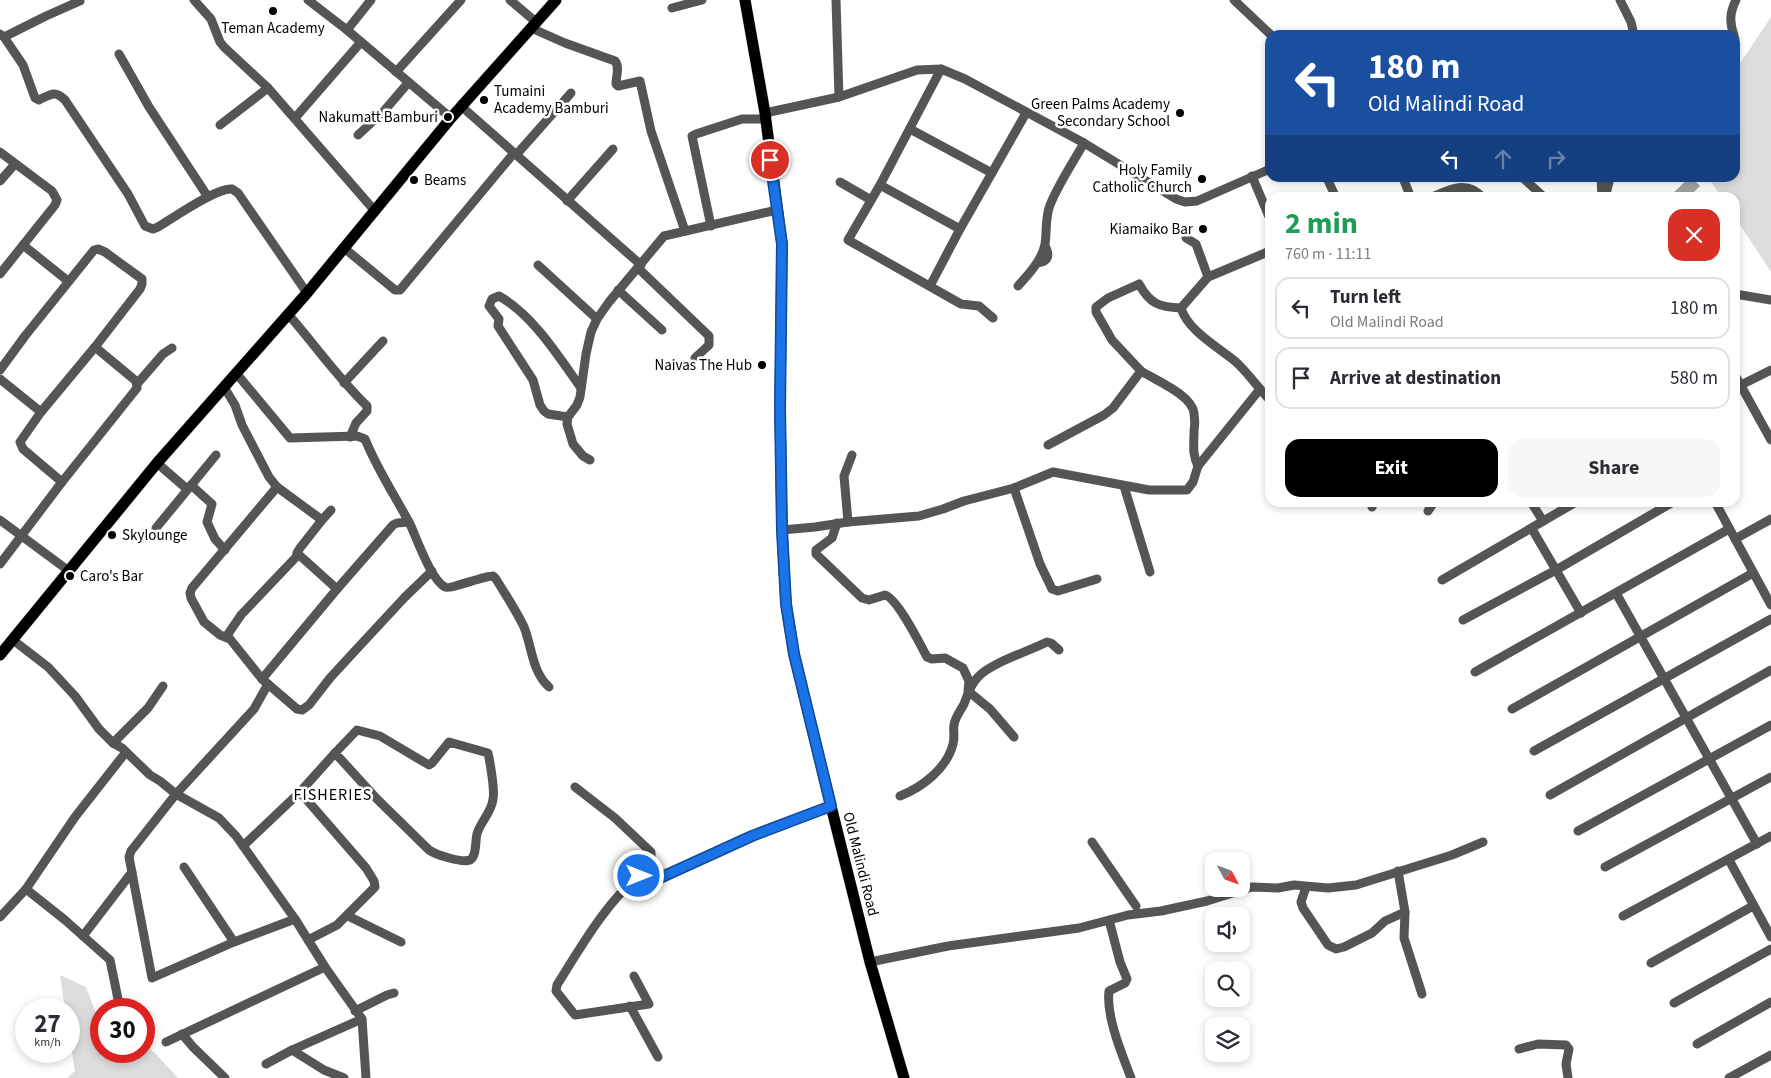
<!DOCTYPE html>
<html lang="en">
<head>
<meta charset="utf-8">
<style>
  body { margin:0; font-family:"Source Sans 3",sans-serif; background:#f7f7f7; color:#2b2b33; height:100vh; display:flex; flex-direction:column; font-size:19px; white-space:nowrap }
  * { box-sizing:border-box; margin:0 }
  p { font-size:16px; color:#7c7c81 }
  .icon { flex:none; width:28px; height:28px; fill:none; stroke:currentColor; stroke-width:2; stroke-linecap:round; stroke-linejoin:round }
  .map { position:relative; flex:1; overflow:hidden }
  .drawer { position:absolute; left:1265px; top:192px; width:475px; height:315px; display:flex; flex-direction:column; background:#fff; border-radius:15px; box-shadow:0 2px 8px #0003 }
  .drawer>* { flex:none }
  .banner { position:absolute; left:1265px; top:30px; width:475px; height:152px; border-radius:15px; box-shadow:0 2px 8px #0003; background:#1a4fa0; color:#fff; overflow:hidden }
  .needle { width:32px; rotate:131deg }
  .tools { position:absolute; left:1205px; top:852px; display:grid; gap:10px }
  .tools a { display:grid; place-items:center; width:45px; height:45px; border-radius:10px; background:#fff; box-shadow:0 2px 8px #0003; font-size:25px }
  .speed { position:absolute; left:15px; top:998px; display:flex; gap:10px; font-size:25px; font-weight:700; text-align:center }
  .speed>* { display:grid; place-content:center; width:65px; height:65px; border-radius:50%; background:#fff; box-shadow:0 2px 8px #0003; line-height:1 }
  .speed small { font-size:12px; font-weight:400 }
  .speed .limit { border:8px solid #d22; background:#fff; color:#111 }
  .pin { position:absolute; display:grid; place-items:center; width:42px; height:42px; color:#fff; margin:-21px; border:2px solid #fff; border-radius:50%; box-shadow:0 1px 5px #0007 }
  .me { position:absolute; width:55px; margin:-28px; rotate:90deg; stroke-linejoin:round; filter:drop-shadow(0 0 4px #0008) }
  .turn { display:flex; align-items:center; gap:18px; height:105px; padding:0 20px; font-size:22px }
  .turn .icon { width:65px; height:65px; stroke-width:2.5 }
  .turn b { display:block; font-size:35px; line-height:42px }
  .lanes { display:flex; align-items:center; height:48px; padding:0 20px; background:#0003; justify-content:center; gap:25px; direction:ltr }
  .lanes .off { opacity:.35 }
  .round { display:grid; place-items:center; flex:none; width:52px; height:52px; border-radius:15px; background:#f7f7f7 }
  .headline { display:flex; align-items:center; justify-content:space-between; height:85px; padding:0 20px }
  h1 { font-size:30px; font-weight:700; line-height:38px; color:#1e9e55 }
  .action { display:flex; gap:10px; margin-top:auto; padding:10px 20px }
  .action a { flex:1; height:58px; border-radius:15px; background:#000; color:#fff; font-size:20px; font-weight:700; line-height:58px; text-align:center }
  .action a+a { background:#f7f7f7; color:#2b2b33 }
  ul { padding:0; list-style:none }
  li { display:flex; align-items:center; gap:15px; height:62px; margin:0 10px 8px; padding:0 10px; border:2px solid #e1e1e2; border-radius:15px }
  li div { flex:1 }
  li b { display:block; font-size:19px }
  li em { font-style:normal }
  .map>svg:first-child { display:block }
</style>
</head>
<body>
<div class="map">
<svg width="1771" height="1078" viewBox="0 0 1771 1078">
  <rect width="100%" height="100%" fill="#fff"/>
  <!-- green -->
  <g fill="#dcdcdc">
    <path d="M1771 17V272L1735 217V198L1722 197 1708 178H1735V71Z"/>
    <path d="M60 975 86 987 95 1011 101 1019V1051H144V1044L156 1054 178 1078H67L75 1071 69 1033V1009H65Z"/>
  </g>
  <!-- water -->
  <path fill="#a3a3a3" d="M1689 178H1692L1700 186 1689 197H1673L1671 195Z"/>
  <g fill="none" stroke-linecap="round" stroke-linejoin="round">
    <defs>
      <g id="major">
        <path d="M745 0 765 113 782 244 780 408 782 530 786 604 794 654 831 806 870 962 904 1078"/>
        <path d="M0 655 157 463 307 293 451 118 556 0"/>
      </g>
    </defs>
    <!-- major casing -->
    <use href="#major" stroke="#dbdbdb" stroke-width="12"/>
    <!-- minor -->
    <g stroke="#555" stroke-width="9">
      <path d="M194 0 211 19 220 42 224 47 268 88"/>
      <path d="M308 0 347 30 451 118"/>
      <path d="M510 0 536 22"/>
      <path d="M836 0 839 97"/>
      <path d="M1234 0 1271 35"/>
      <path d="M1620 0 1631 22 1634 35"/>
      <path d="M672 8 702 0"/>
      <path d="M531 28 565 43 615 61C620 67 616 76 616 84L618 86 640 81 651 131 685 231"/>
      <path d="M347 30 371 0"/>
      <path d="M0 34 4 37 23 65 35 98 39 100C51 94 55 90 65 100L128 194 145 226 153 229 158 227C173 218 217 187 232 189L238 193 307 293"/>
      <path d="M1734 35C1729 22 1730 12 1736 0"/>
      <path d="M4 37 46 16 80 1"/>
      <path d="M1735 39V46"/>
      <path d="M119 54 149 107 208 197"/>
      <path d="M941 69 880 185 848 240 961 304 979 306 993 318"/>
      <path d="M396 72 461 0"/>
      <path d="M461 106 641 265"/>
      <path d="M765 113 839 97 917 70 941 69 965 79 1084 143 1176 199 1185 202 1197 201 1270 169"/>
      <path d="M295 118 361 42"/>
      <path d="M220 125 268 88 374 210"/>
      <path d="M910 129 992 173"/>
      <path d="M358 135 384 111 408 83"/>
      <path d="M0 152 52 191 57 200 55 205 0 274"/>
      <path d="M516 155 571 93"/>
      <path d="M1252 176 1270 219"/>
      <path d="M1327 178 1336 198"/>
      <path d="M1403 178 1411 198"/>
      <path d="M1523 178 1545 198"/>
      <path d="M1601 178 1602 198"/>
      <path d="M0 181 15 164"/>
      <path d="M840 182 871 200"/>
      <path d="M880 185 960 229"/>
      <path d="M1430 198C1449 190 1467 179 1483 198"/>
      <path d="M1605 198 1610 178"/>
      <path d="M567 201 613 149"/>
      <path d="M711 226 692 136 696 134 742 119H765"/>
      <path d="M1186 238 1196 244 1208 277"/>
      <path d="M23 245 68 281"/>
      <path d="M344 248 395 290H400L514 153"/>
      <path d="M1037 263C1049 262 1050 255 1045 246"/>
      <path d="M538 265 597 319"/>
      <path d="M638 268 709 336V345L695 358"/>
      <path d="M930 286 960 229 1026 113"/>
      <path d="M1018 286C1029 274 1042 260 1045 244 1047 231 1045 218 1050 205 1059 183 1072 164 1084 143"/>
      <path d="M618 290 662 330"/>
      <path d="M1735 294 1771 300"/>
      <path d="M1181 308C1188 331 1218 347 1236 362 1249 374 1258 388 1270 400"/>
      <path d="M288 314C315 345 338 378 367 406V411L356 423 350 437"/>
      <path d="M0 370 25 336 94 250 98 249 105 252 142 279V284L140 289 95 347 41 412 20 442 23 449 62 482"/>
      <path d="M1141 371C1155 380 1192 395 1194 413 1195 419 1195 426 1194 432 1194 445 1192 454 1198 466"/>
      <path d="M236 373 290 438 357 436 365 439C377 469 395 496 410 524 417 539 431 580 445 587 449 590 483 576 493 576L496 579C505 594 516 610 524 627 532 647 532 672 549 687"/>
      <path d="M1735 375 1771 440"/>
      <path d="M0 379 41 412"/>
      <path d="M344 383 383 341"/>
      <path d="M137 384 163 354 172 348"/>
      <path d="M1741 385 1771 370"/>
      <path d="M224 387 235 405 242 425 269 477 277 487 322 520 300 548 297 553 337 589 262 679"/>
      <path d="M568 417 548 414 544 411 540 405 533 380 498 326 499 319 489 306 492 299 499 296C533 315 559 357 581 388"/>
      <path d="M1048 445 1104 415 1113 408 1141 371 1112 340 1096 312V307L1108 298 1139 284C1150 304 1159 307 1181 308L1208 277 1270 251"/>
      <path d="M590 460 583 456 573 444 567 424 568 417 577 405 580 397 586 354 591 332 597 319 609 302 664 236 777 210"/>
      <path d="M157 463 187 489"/>
      <path d="M191 485 212 504 207 522 215 539 225 550"/>
      <path d="M1124 486 1150 572"/>
      <path d="M277 487 192 588 190 593 191 598 204 622 220 635 230 639 262 679 297 709 302 710 309 705 330 678 353 653 405 597 432 571"/>
      <path d="M1014 488 1040 564 1052 589 1058 591 1097 579"/>
      <path d="M1531 502 1543 521"/>
      <path d="M1715 502 1771 605"/>
      <path d="M1372 507 1374 502"/>
      <path d="M1428 511 1434 502"/>
      <path d="M0 520 69 571"/>
      <path d="M322 520 331 510"/>
      <path d="M848 522 919 516 943 509 964 501 1014 488 1053 472 1149 490H1187L1193 482 1198 466 1260 389"/>
      <path d="M837 523 832 538 816 550V554L862 598 869 600 885 595C897 598 920 644 927 657L932 659 945 658 963 668 969 681 968 691 990 709 1014 737"/>
      <path d="M156 528 216 455"/>
      <path d="M1532 529 1581 613"/>
      <path d="M782 530 815 527 848 522 844 476 852 455"/>
      <path d="M1735 539 1771 519"/>
      <path d="M0 564 62 482 137 388 136 381 95 347"/>
      <path d="M1442 580 1576 502"/>
      <path d="M337 589 393 525 397 523 409 522"/>
      <path d="M1616 593 1757 844"/>
      <path d="M1463 620 1556 570 1673 502"/>
      <path d="M226 637 241 615 298 555"/>
      <path d="M13 640 48 667 75 696 99 729 113 743 122 748 150 775 160 781 176 794 219 818 236 836 295 919 325 967 362 1019 366 1078"/>
      <path d="M1475 672 1729 529"/>
      <path d="M268 684 254 709 176 794 131 851 129 857 152 978 234 942 295 919"/>
      <path d="M1512 709 1753 573"/>
      <path d="M357 730 380 736 429 765 432 763 449 742 488 753C490 762 495 791 493 799 492 812 480 822 477 834 475 841 477 856 470 860 462 863 436 855 429 850L377 799 335 753Z"/>
      <path d="M113 743 148 708 163 686"/>
      <path d="M1534 751 1771 619"/>
      <path d="M575 787 615 818 651 852V856L639 876"/>
      <path d="M300 792 335 753"/>
      <path d="M1550 795 1771 670"/>
      <path d="M900 796C923 787 947 768 953 744 955 737 953 731 954 725 955 717 961 710 964 704 968 694 970 685 978 677 991 663 1029 651 1047 642L1051 643 1059 650"/>
      <path d="M1578 831 1771 725"/>
      <path d="M1092 842 1136 906"/>
      <path d="M243 846 300 792 366 868 374 881 375 887 337 925 308 940"/>
      <path d="M1729 860 1771 937"/>
      <path d="M184 867 234 942"/>
      <path d="M1605 867 1771 777"/>
      <path d="M1398 871 1405 912 1404 938 1422 994"/>
      <path d="M1306 887 1301 902 1303 908 1328 945 1336 949 1344 947 1372 933 1385 921 1405 912"/>
      <path d="M26 889 65 920 110 960 118 999"/>
      <path d="M348 916 401 942"/>
      <path d="M1623 916 1771 836"/>
      <path d="M0 917 26 889 75 817 126 752"/>
      <path d="M1109 920 1120 962 1127 979 1125 983 1109 991C1106 1017 1122 1054 1131 1078"/>
      <path d="M83 936 132 872"/>
      <path d="M870 962 948 946 1079 928 1128 915 1161 911 1207 901 1252 887 1278 888 1294 885 1328 888 1356 885 1452 855 1483 842"/>
      <path d="M1651 963 1753 906"/>
      <path d="M634 976 649 1004 575 1015 556 991 557 985C579 950 607 901 639 876L662 877 752 836 831 806"/>
      <path d="M1674 1003 1771 949"/>
      <path d="M630 1006 658 1057"/>
      <path d="M355 1011 387 995 394 993"/>
      <path d="M182 1034 193 1047 225 1078"/>
      <path d="M166 1042 325 967"/>
      <path d="M1697 1044 1771 1002"/>
      <path d="M1519 1049 1538 1044 1566 1045 1569 1049 1566 1064 1568 1078"/>
      <path d="M292 1050 324 1070 344 1078"/>
      <path d="M266 1064 292 1050 362 1019"/>
      <path d="M1729 1078 1771 1055"/>
    </g>
    <!-- major -->
    <use href="#major" stroke="#000" stroke-width="11"/>
  </g>
  <g fill="none" stroke-linecap="round" stroke-linejoin="round">
    <defs>
      <path id="route" d="M639 876 662 877 752 836 831 806 794 654 786 604 782 530 780 408 782 244 770 160"/>
    </defs>
    <!-- route casing -->
    <use href="#route" stroke="#114b97" stroke-width="12"/>
    <!-- route -->
    <use href="#route" stroke="#1a73e8" stroke-width="9"/>
  </g>
  <!-- markers -->
  <g fill="#000" stroke="#fff" stroke-width="2">
    <circle cx="273" cy="11" r="5"/>
    <circle cx="484" cy="100" r="5"/>
    <circle cx="1180" cy="113" r="5"/>
    <circle cx="448" cy="117" r="5"/>
    <circle cx="1202" cy="179" r="5"/>
    <circle cx="414" cy="180" r="5"/>
    <circle cx="1203" cy="229" r="5"/>
    <circle cx="762" cy="365" r="5"/>
    <circle cx="112" cy="535" r="5"/>
    <circle cx="70" cy="576" r="5"/>
  </g>
  <g text-anchor="middle" stroke-width="5" stroke-linejoin="round" paint-order="stroke">
    <!-- poi labels -->
    <g font-size="15" fill="#000" stroke="#fff" text-anchor="end">
      <text x="273" y="33" text-anchor="middle">Teman Academy</text>
      <text x="494" y="96" text-anchor="start">Tumaini<tspan x="494" dy="17">Academy Bamburi</tspan></text>
      <text x="1170" y="109">Green Palms Academy<tspan x="1170" dy="17">Secondary School</tspan></text>
      <text x="438" y="122">Nakumatt Bamburi</text>
      <text x="1192" y="175">Holy Family<tspan x="1192" dy="17">Catholic Church</tspan></text>
      <text x="424" y="185" text-anchor="start">Beams</text>
      <text x="1193" y="234">Kiamaiko Bar</text>
      <text x="752" y="370">Naivas The Hub</text>
      <text x="122" y="540" text-anchor="start">Skylounge</text>
      <text x="80" y="581" text-anchor="start">Caro's Bar</text>
    </g>
    <!-- street labels -->
    <g font-size="15" fill="#000" stroke="#fff">
      <text transform="translate(861 864) rotate(76)" y="5">Old Malindi Road</text>
    </g>
    <!-- neighbourhood labels -->
    <g font-size="16" letter-spacing="1" fill="#000" stroke="#fff">
      <text x="333" y="800">FISHERIES</text>
    </g>
  </g>
</svg>
<div class="tools">
<a><svg class="needle" viewBox="-14 -14 28 28"><path d="M0-13l5 13h-10z" fill="#e53935"/><path d="M0 13l5-13h-10z" fill="#7c7c81"/></svg></a>
<a><svg class="icon" aria-label="sound" viewBox="0 0 24 24"><path d="M4 9h4l5-4v14l-5-4H4zM17 9q2 3 0 6"/></svg></a>
<a><svg class="icon" aria-label="search" viewBox="0 0 24 24"><circle cx="10" cy="10" r="6"/><path d="M15 15l6 6"/></svg></a>
<a><svg class="icon" aria-label="layers" viewBox="0 0 24 24"><path d="M12 4l9 5-9 5-9-5zM3 14l9 5 9-5"/></svg></a>
</div>
<div class="speed"><div>27<small>km/h</small></div><div class="limit">30</div></div>
<div class="pin" style="left:770px;top:160px;background:#d93025"><svg class="icon" aria-label="arrive" viewBox="0 0 24 24"><path d="M6 21V4h12l-3 4 3 4H6"/></svg></div>
<svg class="me" style="left:639px;top:876px" viewBox="-20 -20 40 40"><circle r="17" fill="#1a73e8" stroke="#fff" stroke-width="3"/><path d="M0-11L8 9 0 5-8 9z" fill="#fff"/></svg>
<div class="banner">
<div class="turn"><svg class="icon" aria-label="left" viewBox="0 0 24 24"><path d="M17 20v-9H6M10 6l-5 5 5 5"/></svg><div><b>180 m</b>Old Malindi Road</div></div>
<div class="lanes"><svg class="icon" aria-label="left" viewBox="0 0 24 24"><path d="M17 20v-9H6M10 6l-5 5 5 5"/></svg><svg class="icon off" aria-label="ahead" viewBox="0 0 24 24"><path d="M12 20V5M6 11l6-6 6 6"/></svg><svg class="icon off" aria-label="right" viewBox="0 0 24 24"><path d="M7 20v-9h11M14 6l5 5-5 5"/></svg></div>
</div>
<section class="drawer">
<div class="headline"><div><h1>2 min</h1><p>760 m · 11:11</p></div><a class="round" style="background:#d93025;color:#fff"><svg class="icon" aria-label="close" viewBox="0 0 24 24"><path d="M6 6l12 12M18 6L6 18"/></svg></a></div>
<ul>
<li><svg class="icon" aria-label="left" viewBox="0 0 24 24"><path d="M17 20v-9H6M10 6l-5 5 5 5"/></svg><div><b>Turn left</b><p>Old Malindi Road</p></div><em>180 m</em></li>
<li><svg class="icon" aria-label="arrive" viewBox="0 0 24 24"><path d="M6 21V4h12l-3 4 3 4H6"/></svg><div><b>Arrive at destination</b></div><em>580 m</em></li>
</ul>
<div class="action"><a>Exit</a><a>Share</a></div>
</section>
</div>
</body>
</html>
